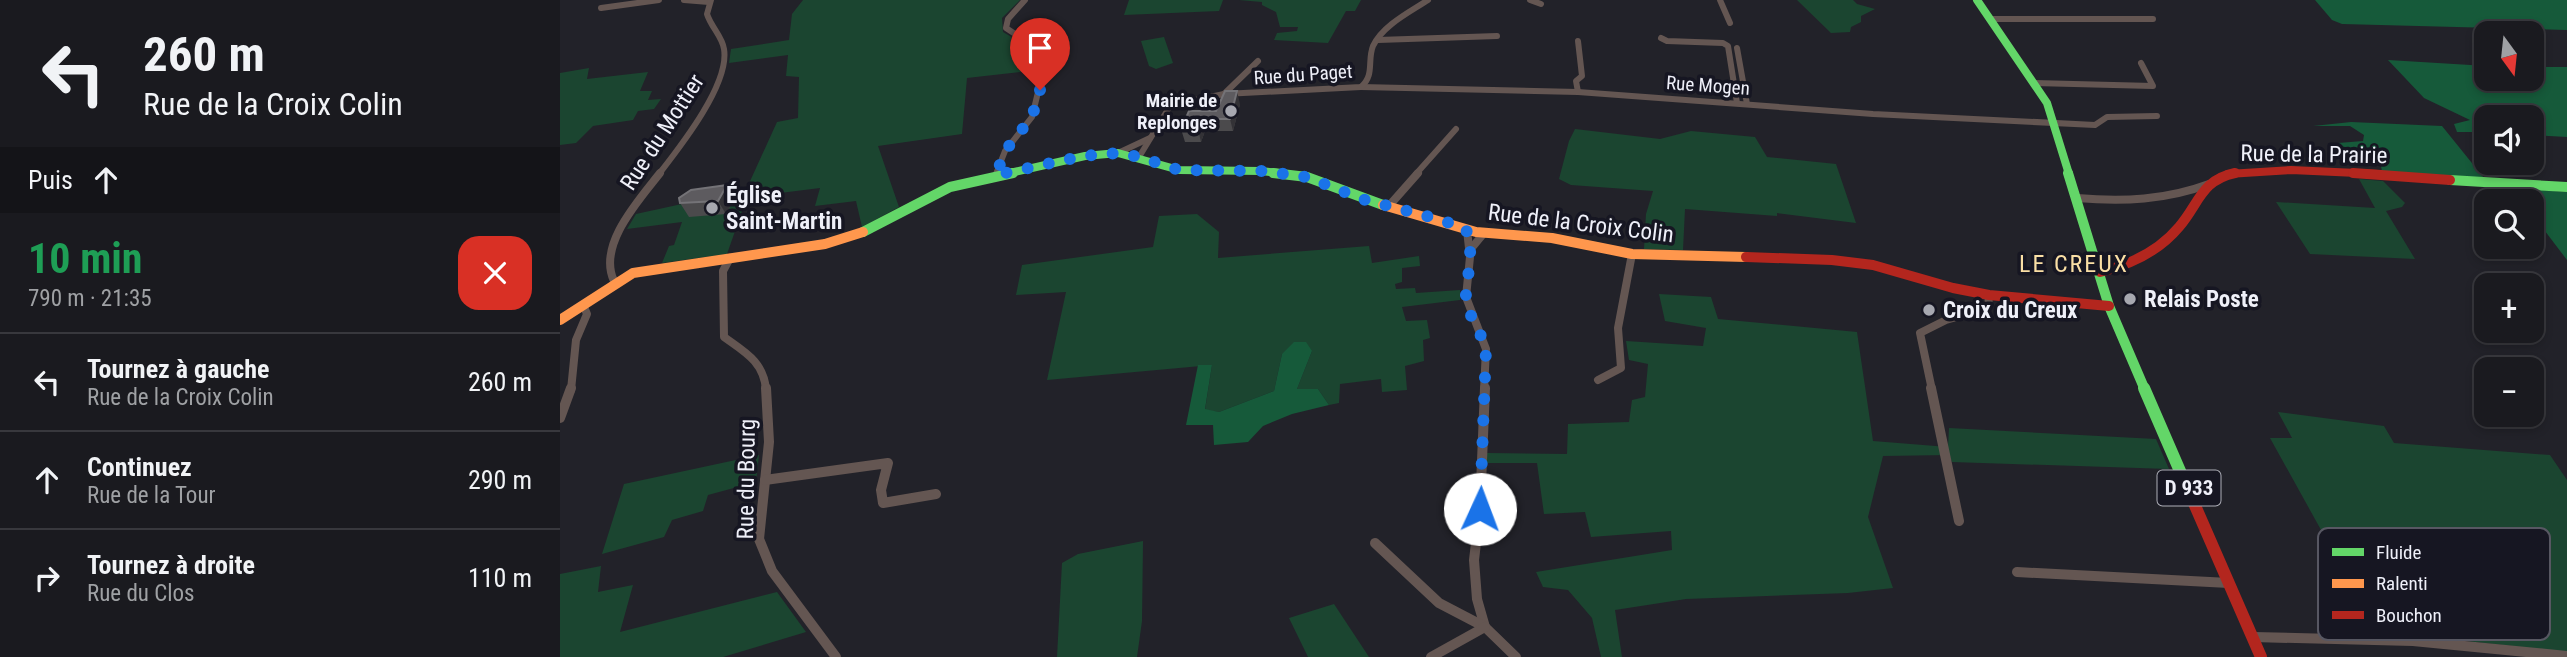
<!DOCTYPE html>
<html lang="fr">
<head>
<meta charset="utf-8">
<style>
  body { margin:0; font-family:"Roboto Condensed",sans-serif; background:#232328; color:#f1f3f6; height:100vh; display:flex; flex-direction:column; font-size:26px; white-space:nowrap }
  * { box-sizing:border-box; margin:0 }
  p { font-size:23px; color:#9fa1a4 }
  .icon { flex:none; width:38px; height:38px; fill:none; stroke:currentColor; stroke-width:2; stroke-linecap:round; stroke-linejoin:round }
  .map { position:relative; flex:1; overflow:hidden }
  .side { display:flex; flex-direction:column; background:#1a1a1f; width:560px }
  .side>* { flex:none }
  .hud { background:#1a1a1f; color:#f1f3f6; overflow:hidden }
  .needle { width:46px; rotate:165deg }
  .controls { position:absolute; left:1914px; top:21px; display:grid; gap:14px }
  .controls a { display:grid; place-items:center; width:70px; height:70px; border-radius:14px; background:#1a1a1f; box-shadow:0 4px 10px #0003,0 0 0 2px #38383d; font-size:35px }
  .pin { position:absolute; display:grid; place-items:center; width:60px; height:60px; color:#fff; margin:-72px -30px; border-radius:50% 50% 50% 0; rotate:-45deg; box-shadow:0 0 7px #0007 }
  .pin .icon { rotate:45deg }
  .me { position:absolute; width:77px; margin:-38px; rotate:2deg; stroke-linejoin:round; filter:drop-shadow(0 0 5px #0008) }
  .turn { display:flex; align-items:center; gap:24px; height:147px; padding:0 28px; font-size:32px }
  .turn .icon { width:91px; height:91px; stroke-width:2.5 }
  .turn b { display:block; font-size:49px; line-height:60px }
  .then { display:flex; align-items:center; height:66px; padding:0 28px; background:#0003; gap:14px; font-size:26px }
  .round { display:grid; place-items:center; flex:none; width:74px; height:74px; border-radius:21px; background:#232328 }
  .summary { display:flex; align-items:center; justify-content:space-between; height:119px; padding:0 28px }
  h1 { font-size:42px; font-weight:700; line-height:52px; color:#1e9e55 }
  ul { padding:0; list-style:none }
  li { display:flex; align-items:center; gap:21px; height:98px; padding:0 28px; border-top:2px solid #38383d }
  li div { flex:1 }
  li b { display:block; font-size:26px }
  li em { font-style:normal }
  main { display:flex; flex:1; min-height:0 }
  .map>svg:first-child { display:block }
</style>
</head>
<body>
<main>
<section class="side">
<div class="hud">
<div class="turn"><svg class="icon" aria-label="left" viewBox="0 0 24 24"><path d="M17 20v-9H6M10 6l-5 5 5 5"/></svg><div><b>260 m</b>Rue de la Croix Colin</div></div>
<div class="then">Puis<svg class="icon" aria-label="ahead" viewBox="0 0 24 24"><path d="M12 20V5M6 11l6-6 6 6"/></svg></div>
</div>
<div class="summary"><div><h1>10 min</h1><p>790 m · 21:35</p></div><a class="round" style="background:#d93025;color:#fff"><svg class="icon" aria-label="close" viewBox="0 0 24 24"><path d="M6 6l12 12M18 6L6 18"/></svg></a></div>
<ul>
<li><svg class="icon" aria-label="left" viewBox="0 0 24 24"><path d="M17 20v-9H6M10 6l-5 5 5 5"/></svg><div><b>Tournez à gauche</b><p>Rue de la Croix Colin</p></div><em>260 m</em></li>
<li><svg class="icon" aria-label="ahead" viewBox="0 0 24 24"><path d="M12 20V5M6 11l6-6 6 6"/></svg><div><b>Continuez</b><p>Rue de la Tour</p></div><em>290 m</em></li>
<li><svg class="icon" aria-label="right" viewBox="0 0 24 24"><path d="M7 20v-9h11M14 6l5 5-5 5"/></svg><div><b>Tournez à droite</b><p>Rue du Clos</p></div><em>110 m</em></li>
</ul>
</section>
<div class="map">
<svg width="2007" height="657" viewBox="0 0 2007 657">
  <rect width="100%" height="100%" fill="#222229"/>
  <!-- green -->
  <g fill="#1b4530">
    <path d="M243 0H460L442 18 443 32 476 51 478 70 407 78 402 134 318 146 339 207 302 227 296 201 255 206 260 188 187 197 167 254 102 263 109 246 114 245 122 222 67 229 76 214 186 190 217 122 238 118 239 77 226 76 228 55 169 63 171 49 229 40 232 14Z"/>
    <path d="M569 0H663L659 11 564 15Z"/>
    <path d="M679 0H801L795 11H786L768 43 714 40 717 33 737 31 738 27H720L716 12 702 5V2Z"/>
    <path d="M1237 0H1293L1297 4 1315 9 1301 16V22L1291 27 1290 32 1271 33Z"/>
    <path d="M604 37 613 63 596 69 589 66 581 41Z"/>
    <path d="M29 68 27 79 88 72 80 91H92L88 100 101 99 94 109 78 111 73 120 33 126 16 143 0 145V73Z"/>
    <path d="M1015 129 1100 139 1131 131 1195 137 1207 157 1276 164 1296 223 1217 213V216L1125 209 1123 250 1084 249 1086 214 1093 191 1011 185 999 179 1009 141Z"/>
    <path d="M1799 179 1823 181 1845 203 1842 207 1826 211 1855 259 1750 254 1716 202 1815 208Z"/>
    <path d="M637 214 659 232 658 258 809 246 812 263 859 256 860 266 842 268V282L835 284 836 289 855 288 856 293 900 290V300L842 307 846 321 867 320 870 338 863 340 864 361 845 366 847 390 822 392 821 379 780 384 779 403 769 405 758 389H737L752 351 722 354 714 391 659 412 645 410 652 365 487 380 506 292 456 295 462 265 593 247 599 216Z"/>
    <path d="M1099 294 1151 297 1158 319 1297 332 1313 441 1388 447 1389 428 1596 439 1609 469 1392 462 1389 455 1323 456 1308 517 1333 588 1288 593 1126 599 1055 610 1062 657H1041L1032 618 1008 590 983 587 976 572 1112 550 1111 531 1031 537 1025 512 984 514 977 463H926L927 453 1007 454 1008 424 1069 422 1072 400 1085 397 1088 364 1069 360 1066 341 1143 346 1146 328 1105 321Z"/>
    <path d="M1718 412 1824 426 1834 443 1990 455 2007 480V652L1860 636 1825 571 1781 566 1710 438H1732Z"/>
    <path d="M199 455 196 482 148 495 143 511 112 520 104 537 42 554 64 484Z"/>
    <path d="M583 541 582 621 577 657H497L502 563 518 554Z"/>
    <path d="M41 566 38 592 73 585 60 632 217 592 246 632 163 657H0V574Z"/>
    <path d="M774 604 809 657H748L729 618Z"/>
  </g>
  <!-- forest -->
  <g fill="#165a3a">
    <path d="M1755 0H2007V30L1782 24 1772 20Z"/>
    <path d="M1828 60 1927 66V79H1972V67H2007V137L1972 135V117H1927V132H1897L1894 124 1910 120 1864 98Z"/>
    <path d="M1791 122 1882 126 1924 178 1822 171 1819 157 1807 150 1781 148 1778 143 1803 141 1804 135 1790 126H1753Z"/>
    <path d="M1953 188 2007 192V260L1972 214V201H1963Z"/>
    <path d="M734 342H746L752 351 737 389H758L769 405 732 414 703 426 688 442 654 445 653 425H626L638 365H652L645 409 659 412 714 391 722 354Z"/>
  </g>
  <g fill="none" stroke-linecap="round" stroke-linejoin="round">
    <!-- street-far2 -->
    <g stroke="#645652" stroke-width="6">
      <path d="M124 0 149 2"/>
      <path d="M970 0 981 4"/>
      <path d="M1160 0 1170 23"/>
      <path d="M41 8 99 0"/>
      <path d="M1430 19H1593"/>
      <path d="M1101 38 1107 41 1163 43 1168 46 1177 103"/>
      <path d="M818 40 937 36"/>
      <path d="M1018 41 1022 76 1016 81 1018 92"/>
      <path d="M1177 48 1187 104"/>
      <path d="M1474 83 1593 86 1581 63"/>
      <path d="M801 87 1018 92 1313 114 1535 125 1547 117 1597 116"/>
      <path d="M664 94 698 61"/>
      <path d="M558 153 590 138"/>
      <path d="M579 157 610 106 616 104 664 94 801 87C815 75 807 61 813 46 823 25 850 12 868 0"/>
      <path d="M99 174C120 147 170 84 164 49 162 36 151 27 147 14L151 0"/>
      <path d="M436 174 445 151 472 117 486 59 481 51 446 28 448 19 465 0"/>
      <path d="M856 174 896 129"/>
    </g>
    <!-- street-far1 -->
    <g stroke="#645652" stroke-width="8">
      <path d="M1517 198C1563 202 1606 200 1649 184"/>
      <path d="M828 207 858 173"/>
      <path d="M907 230 910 257 906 297 926 349 924 390"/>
      <path d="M910 250 924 233"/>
      <path d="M170 258 163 271 164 337C185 352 204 362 206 390"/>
      <path d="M54 281C37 245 79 200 100 173"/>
      <path d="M1038 380 1061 368 1058 328 1072 254"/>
      <path d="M11 390 16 340 27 314 24 307"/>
      <path d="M1372 390 1360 333 1386 320 1428 308 1429 295"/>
    </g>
    <!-- street -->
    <g stroke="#645652" stroke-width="10">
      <path d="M206 388 209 442 199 539 212 571 276 657"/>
      <path d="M925 388 920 509 914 560 917 599 925 627 956 657"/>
      <path d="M1371 388 1399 521"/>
      <path d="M0 418 11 388"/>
      <path d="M205 480 328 463 321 490 323 503 376 494"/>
      <path d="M815 543 879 603 925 627"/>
      <path d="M1457 572 1669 583"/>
      <path d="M1693 637 1853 641 2007 656"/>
      <path d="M871 657 925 627"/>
    </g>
    <!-- fast-far2 -->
    <g stroke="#63d668" stroke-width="8">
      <path d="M1417 0 1487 103 1509 174"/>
      <path d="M445 174 525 156 558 153 619 170 701 171 727 174"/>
    </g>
    <!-- fast-far1 -->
    <g stroke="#63d668" stroke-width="10">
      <path d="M713 173 747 177 823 205"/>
      <path d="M1508 173 1549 306 1585 390"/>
      <path d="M1890 180 2007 187"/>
      <path d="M303 232 390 187 453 173"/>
    </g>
    <!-- fast -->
    <path stroke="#63d668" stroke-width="12" d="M1584 388 1623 478"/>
    <!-- slow -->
    <g stroke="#ff974d" stroke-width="10">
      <path d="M823 205 916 232 992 238 1072 254 1186 257"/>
      <path d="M0 320 73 273 265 244 303 232"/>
    </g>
    <!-- jam-far2 -->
    <path stroke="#b3261e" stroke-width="8" d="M1668 174 1731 170 1819 174"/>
    <!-- jam-far1 -->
    <g stroke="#b3261e" stroke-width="10">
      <path d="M1793 173 1890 180"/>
      <path d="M1186 257 1272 260 1313 265 1393 288 1429 295 1549 306"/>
      <path d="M1540 272C1569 265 1599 251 1619 227 1639 204 1641 180 1675 173"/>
    </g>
    <!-- jam -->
    <path stroke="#b3261e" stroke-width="12" d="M1623 478 1701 657"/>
  </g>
  <!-- wall -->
  <g fill="#4b4a4c">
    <path d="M680 104 673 131H645L641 142H625L621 129 656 111Z"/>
    <path d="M167 185 175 198 166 214 129 217 120 203Z"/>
  </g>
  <!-- shaded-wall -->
  <g fill="#333236">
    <path d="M677 91 680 104 673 131 670 119Z"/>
    <path d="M642 119 645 131 641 142 638 129Z"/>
    <path d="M167 185 175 198 166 214 158 201Z"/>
  </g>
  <!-- building -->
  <g fill="#5d5b5f" stroke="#747377" stroke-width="2">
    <path d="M665 91H677L670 119H642L638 129H621L629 111H656Z"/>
    <path d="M167 185 158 201 120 203 119 198 131 190Z"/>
  </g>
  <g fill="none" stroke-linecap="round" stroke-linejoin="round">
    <!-- route -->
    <path stroke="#1a73e8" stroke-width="12" stroke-dasharray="0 21.6" d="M480 90 472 117 445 151 436 175 524 156 558 153 579 157 619 170 701 171 747 177 802 199 882 220 907 230C904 239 909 242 910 251 912 266 905 282 906 297 907 315 921 331 926 349L920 509"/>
  </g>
  <!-- markers -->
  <g fill="#a7a8b0" stroke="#161622" stroke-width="2.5">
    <circle cx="671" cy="111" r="7"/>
    <circle cx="152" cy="208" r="7"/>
    <circle cx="1570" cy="299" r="7"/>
    <circle cx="1369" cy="310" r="7"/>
  </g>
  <g text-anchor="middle" stroke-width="7" stroke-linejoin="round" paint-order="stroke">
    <!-- far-street labels -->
    <g font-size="19" fill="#eff0f9" stroke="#161622">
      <text transform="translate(743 74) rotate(-4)" y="7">Rue du Paget</text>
      <text transform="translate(1148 85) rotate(4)" y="7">Rue Mogen</text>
    </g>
    <!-- far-poi labels -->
    <g font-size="19" font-weight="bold" fill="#eff0f9" stroke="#161622" text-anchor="end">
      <text x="657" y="107">Mairie de<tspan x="657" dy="22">Replonges</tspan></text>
    </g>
    <!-- shield labels -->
    <rect fill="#161622" stroke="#aeafb8" stroke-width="2" x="1597.5" y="470.5" width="63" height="35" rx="5"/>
    <g font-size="21" font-weight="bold" fill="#eff0f9">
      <text x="1629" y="495">D 933</text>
    </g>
    <!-- street labels -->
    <g font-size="23" fill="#eff0f9" stroke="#161622">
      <text transform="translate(102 132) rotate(-57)" y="8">Rue du Mottier</text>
      <text transform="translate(1754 154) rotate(1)" y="8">Rue de la Prairie</text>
      <text transform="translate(1021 223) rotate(7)" y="8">Rue de la Croix Colin</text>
      <text transform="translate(186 479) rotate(-89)" y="8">Rue du Bourg</text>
    </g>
    <!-- poi labels -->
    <g font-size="23" font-weight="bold" fill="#eff0f9" stroke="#161622" text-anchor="start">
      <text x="166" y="203">Église<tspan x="166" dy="26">Saint-Martin</tspan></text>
      <text x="1584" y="307">Relais Poste</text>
      <text x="1383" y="318">Croix du Creux</text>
    </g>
    <!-- neighbourhood labels -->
    <g font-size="24" letter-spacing="2" fill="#fadfa5" stroke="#161622">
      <text x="1514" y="272">LE CREUX</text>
    </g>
  </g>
  <!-- legend -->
  <rect x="1758" y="528" width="232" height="112" rx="10" fill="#161622" stroke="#575762" stroke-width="2"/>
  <rect x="1772" y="548" width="32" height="8" fill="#63d668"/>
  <rect x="1772" y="579" width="32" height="9" fill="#ff974d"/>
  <rect x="1772" y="611" width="32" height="8" fill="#b3261e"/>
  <g font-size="19" fill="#eff0f9">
    <text x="1816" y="559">Fluide</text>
    <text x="1816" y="590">Ralenti</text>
    <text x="1816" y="622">Bouchon</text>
  </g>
</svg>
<div class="controls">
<a><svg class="needle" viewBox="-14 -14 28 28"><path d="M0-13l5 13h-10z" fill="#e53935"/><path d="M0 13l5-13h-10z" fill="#9fa1a4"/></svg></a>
<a><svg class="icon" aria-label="sound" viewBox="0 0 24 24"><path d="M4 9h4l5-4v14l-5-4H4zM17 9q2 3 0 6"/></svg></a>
<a><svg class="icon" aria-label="search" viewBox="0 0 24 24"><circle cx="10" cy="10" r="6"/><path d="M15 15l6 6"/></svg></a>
<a>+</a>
<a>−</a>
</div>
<div class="pin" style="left:480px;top:90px;background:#d93025"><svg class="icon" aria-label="arrive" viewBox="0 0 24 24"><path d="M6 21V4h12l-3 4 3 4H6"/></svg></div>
<svg class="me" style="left:920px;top:509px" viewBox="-20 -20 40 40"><circle r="19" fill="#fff"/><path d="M0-13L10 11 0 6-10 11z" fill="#1a73e8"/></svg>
</div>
</main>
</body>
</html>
